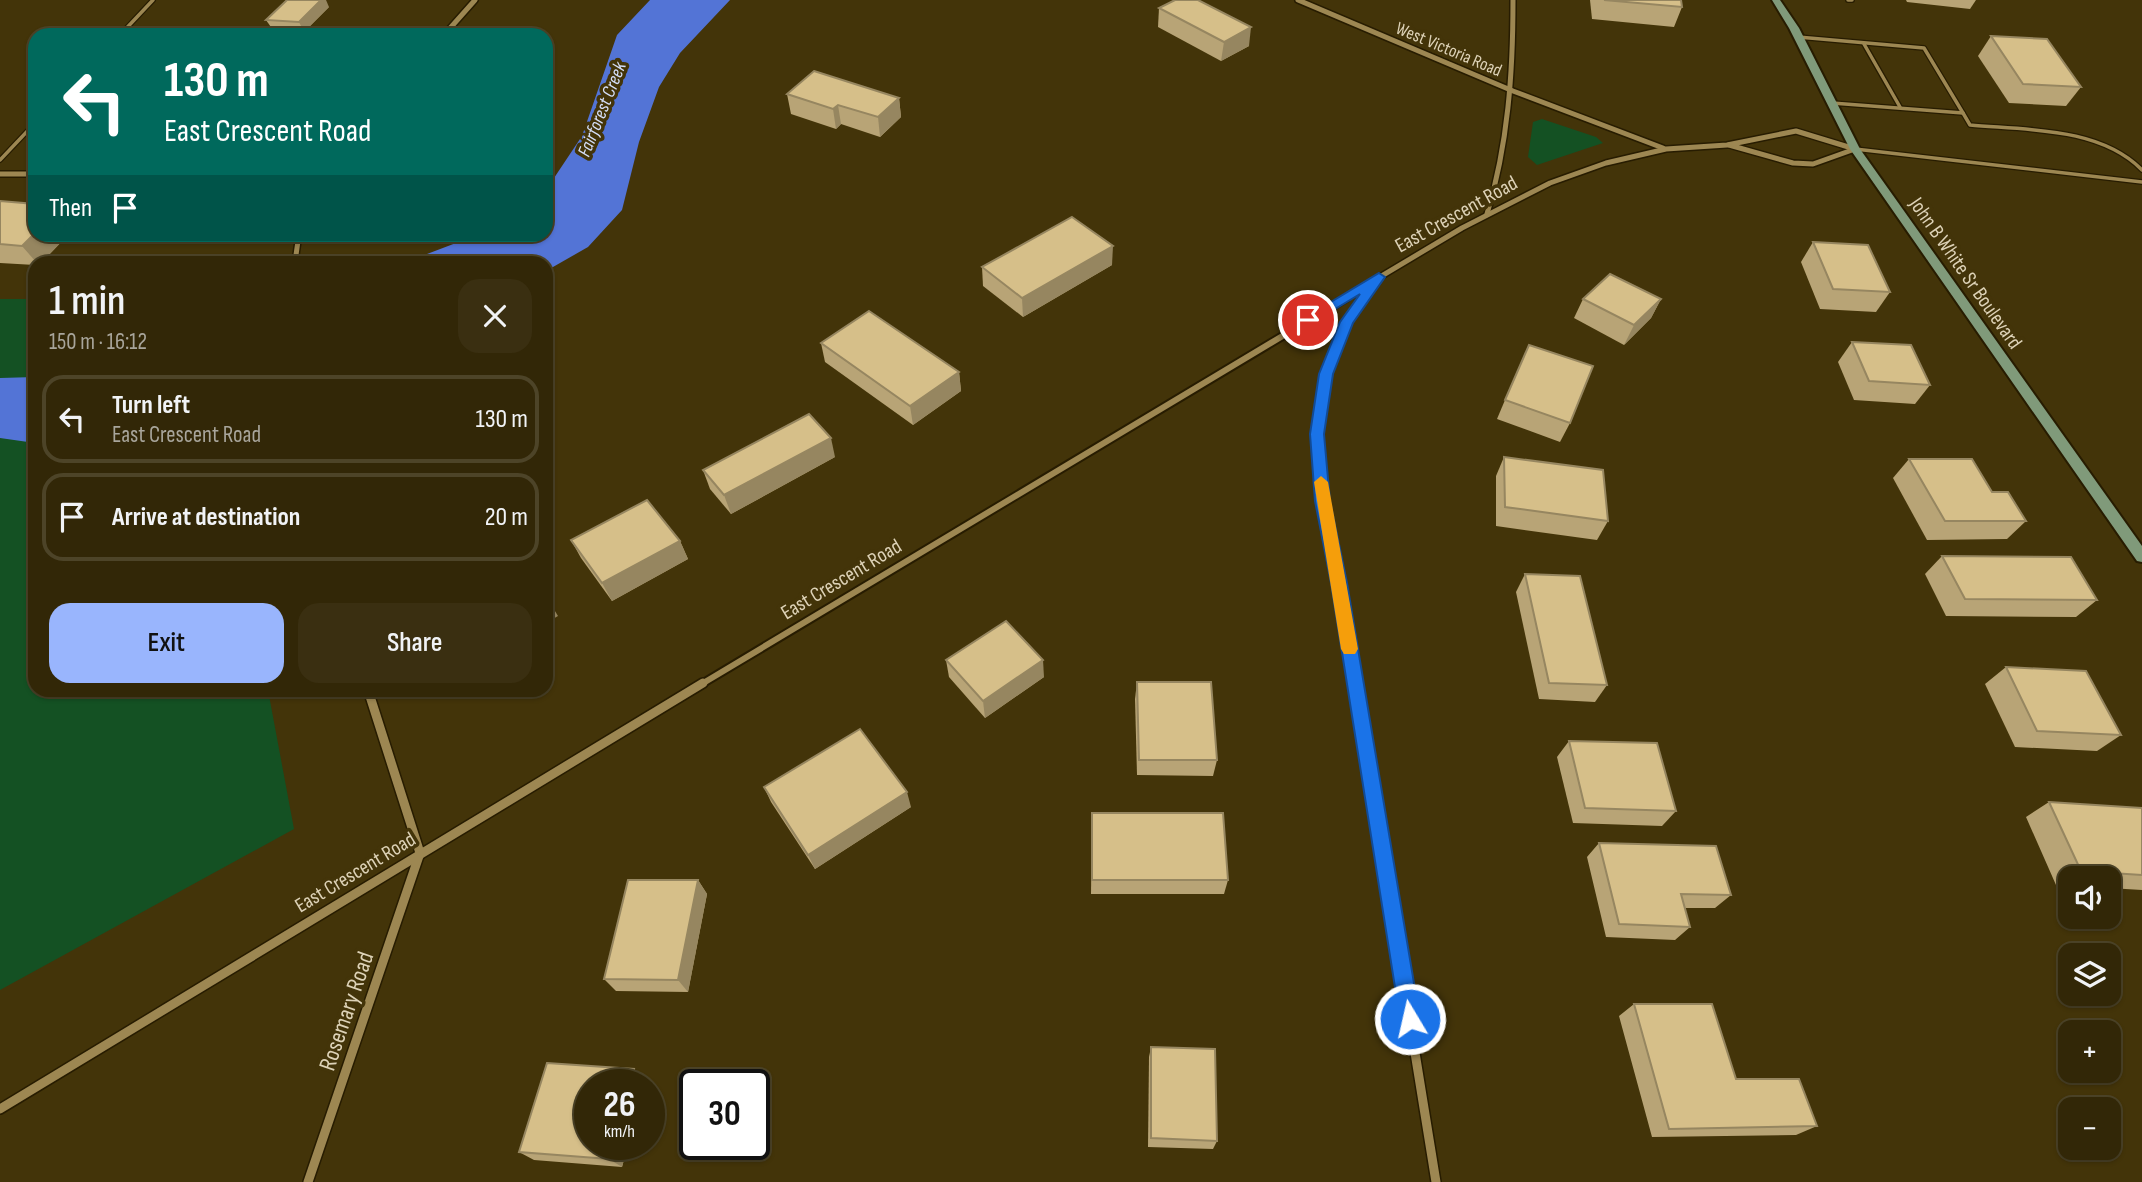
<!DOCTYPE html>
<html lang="en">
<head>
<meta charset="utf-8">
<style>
  body { margin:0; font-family:"Sofia Sans Condensed",sans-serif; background:#3a2f11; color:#f1f3f6; height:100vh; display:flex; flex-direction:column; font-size:26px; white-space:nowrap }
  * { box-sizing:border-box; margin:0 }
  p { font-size:23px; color:#a8a59b }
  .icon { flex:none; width:38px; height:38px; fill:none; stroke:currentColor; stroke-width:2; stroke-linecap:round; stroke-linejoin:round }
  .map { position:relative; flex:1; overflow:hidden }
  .sheet { position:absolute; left:28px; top:256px; width:525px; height:441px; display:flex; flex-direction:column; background:#322707; border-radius:21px; box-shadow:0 2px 5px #0004,0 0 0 2px #4d4428 }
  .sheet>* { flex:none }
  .top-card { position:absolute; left:28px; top:28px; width:525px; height:214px; border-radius:21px; box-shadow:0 2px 5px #0004,0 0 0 2px #4d4428; background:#00695c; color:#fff; overflow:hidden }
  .controls { position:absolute; left:2058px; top:866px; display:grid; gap:14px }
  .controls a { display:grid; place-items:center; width:63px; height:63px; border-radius:14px; background:#322707; box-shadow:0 2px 5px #0004,0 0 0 2px #4d4428; font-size:35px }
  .speed { position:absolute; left:574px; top:1069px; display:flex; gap:14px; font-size:35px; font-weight:700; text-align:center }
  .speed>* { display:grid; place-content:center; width:91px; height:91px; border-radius:50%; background:#322707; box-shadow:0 2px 5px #0004,0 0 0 2px #4d4428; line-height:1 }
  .speed small { font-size:18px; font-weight:400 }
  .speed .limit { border:4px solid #111; border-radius:10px; background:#fff; color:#111 }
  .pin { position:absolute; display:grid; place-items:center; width:60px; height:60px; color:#fff; margin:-30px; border:4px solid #fff; border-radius:50%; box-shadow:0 2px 7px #0007 }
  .me { position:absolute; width:77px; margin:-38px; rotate:351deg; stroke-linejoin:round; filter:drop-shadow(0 0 5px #0008) }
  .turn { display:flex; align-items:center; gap:24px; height:147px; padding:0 21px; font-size:32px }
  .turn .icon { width:91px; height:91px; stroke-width:2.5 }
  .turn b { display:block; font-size:49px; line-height:60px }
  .then { display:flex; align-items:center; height:66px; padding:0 21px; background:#0003; gap:14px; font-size:26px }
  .round { display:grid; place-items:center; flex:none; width:74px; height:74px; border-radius:21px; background:#3a2f11 }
  .summary { display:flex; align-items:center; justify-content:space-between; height:119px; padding:0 21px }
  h1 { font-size:42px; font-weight:600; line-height:52px }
  .primary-button { display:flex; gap:14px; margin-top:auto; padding:14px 21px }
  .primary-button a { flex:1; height:80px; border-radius:21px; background:#99b5fd; color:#111; font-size:28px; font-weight:600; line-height:80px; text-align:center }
  .primary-button a+a { background:#3a2f11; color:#f1f3f6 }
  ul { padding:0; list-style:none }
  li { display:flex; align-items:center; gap:21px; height:88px; margin:0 14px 10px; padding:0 7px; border:4px solid #4d4428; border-radius:21px }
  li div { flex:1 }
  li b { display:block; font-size:26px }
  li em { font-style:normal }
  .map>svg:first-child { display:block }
</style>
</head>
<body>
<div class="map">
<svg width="2142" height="1182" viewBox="0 0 2142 1182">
  <rect width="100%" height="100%" fill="#433409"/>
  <!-- green -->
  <g fill="#145123">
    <path d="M1542 119 1596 137 1603 143 1537 165 1528 157 1533 122Z"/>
    <path d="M0 299H35V690H268L294 829 0 990Z"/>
  </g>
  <!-- water -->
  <g fill="#5374d6">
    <path d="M650 0H730L680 53 659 87 639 142 622 210 588 247 546 271V262H406L477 235 546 234V190L582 136 617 35Z"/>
    <path d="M35 377V443L0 438V378Z"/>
  </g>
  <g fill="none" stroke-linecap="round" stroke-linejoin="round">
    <defs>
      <g id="lane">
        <path d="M1848 0H1852"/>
        <path d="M120 35 153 0"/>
        <path d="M1798 37 1924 48 1963 113 1832 103"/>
        <path d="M1864 44 1900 107"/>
        <path d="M1963 113 1970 125C2026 130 2100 127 2142 170"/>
        <path d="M1855 149 2142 182"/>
        <path d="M0 160 35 123"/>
      </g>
      <g id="street-far2">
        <path d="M1298 0 1513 91 1663 148"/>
        <path d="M444 35 475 0"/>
        <path d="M1729 145 1793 163 1813 164 1855 149"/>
        <path d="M0 174H35"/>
        <path d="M1487 214C1508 144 1513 73 1513 0"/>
        <path d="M295 262 299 234"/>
        <path d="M1343 299 1462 228 1550 183 1606 163 1666 149 1727 145 1796 131 1855 149"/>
        <path d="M1362 299 1376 280"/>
      </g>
      <g id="street-far1">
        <path d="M700 685 1346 298"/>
        <path d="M1356 685C1350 650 1345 615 1338 580 1319 479 1299 387 1363 298"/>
      </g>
      <g id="street">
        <path d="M1355 683 1436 1182"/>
        <path d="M0 1109 703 683"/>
        <path d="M308 1182 420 853 368 690"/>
      </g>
      <path id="secondary" d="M1772 0H1780L1799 28 1860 149 2142 546V562L2137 561 1850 149 1789 28Z"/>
    </defs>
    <!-- lane casing -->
    <use href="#lane" stroke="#271c01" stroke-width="6"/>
    <!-- street-far2 casing -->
    <use href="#street-far2" stroke="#271c01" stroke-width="8"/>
    <!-- street-far1 casing -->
    <use href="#street-far1" stroke="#271c01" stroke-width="10"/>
    <!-- street casing -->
    <use href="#street" stroke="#271c01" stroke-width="12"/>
    <!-- secondary casing -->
    <use href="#secondary" stroke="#271c01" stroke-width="4"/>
    <!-- lane -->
    <use href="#lane" stroke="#9d8752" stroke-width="3.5"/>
    <!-- street-far2 -->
    <use href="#street-far2" stroke="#9d8752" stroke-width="5"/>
    <!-- street-far1 -->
    <use href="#street-far1" stroke="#9d8752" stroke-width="6"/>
    <!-- street -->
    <use href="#street" stroke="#9d8752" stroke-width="9"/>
    <!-- secondary -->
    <use href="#secondary" fill="#809a7a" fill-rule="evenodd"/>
  </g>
  <!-- wall -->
  <g fill="#b8a476">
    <path d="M1590 0H1681L1682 7 1674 27 1592 19Z"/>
    <path d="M1906 0H1976L1970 9 1907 2Z"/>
    <path d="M329 7 304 32 273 30 266 20Z"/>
    <path d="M1159 8 1249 46 1221 61 1158 27Z"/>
    <path d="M1991 36 2081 87 2066 106 2009 103 1978 56Z"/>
    <path d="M787 94 899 98 901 117 880 137 841 124 836 129 791 114Z"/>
    <path d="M0 201 35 234H69L42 262H35V265L0 263Z"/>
    <path d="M1813 242 1890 292 1876 312 1820 309 1801 262Z"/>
    <path d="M1112 265 1023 317 983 286 982 267Z"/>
    <path d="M1583 299H1661L1651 318 1624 345 1574 318Z"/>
    <path d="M1852 342 1930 385 1915 404 1854 400 1838 362Z"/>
    <path d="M821 343 959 372 961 391 913 425 825 362Z"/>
    <path d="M1505 400 1570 423 1560 442 1497 419Z"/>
    <path d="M835 457 731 514 710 489 703 470Z"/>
    <path d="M1504 457 1608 521 1597 540 1496 526V476Z"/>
    <path d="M1909 459 1992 492 2026 521 2007 539 1927 540 1893 478Z"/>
    <path d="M571 540 680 541 688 559 612 601 581 558Z"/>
    <path d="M1942 556 2097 600 2076 617 1946 616 1925 574Z"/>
    <path d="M1525 574 1607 685 1595 702 1539 699 1516 592Z"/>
    <path d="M946 660 1044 677 985 718 949 677Z"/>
    <path d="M2006 667 2121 735 2097 751 2015 747 1985 684Z"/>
    <path d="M1137 682 1217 760 1213 776 1137 775 1135 699Z"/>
    <path d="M1569 741 1676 811 1662 826 1573 823 1557 757Z"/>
    <path d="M764 787 911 807 815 869 771 802Z"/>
    <path d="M2049 802 2142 808V890L2109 888V878H2070V886L2056 885 2026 817Z"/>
    <path d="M1092 813 1228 880 1224 894H1091Z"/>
    <path d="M1599 843 1731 895 1715 908H1685L1690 927 1675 940 1606 937 1587 857Z"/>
    <path d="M698 880 707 894 688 992 616 991 604 979Z"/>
    <path d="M1634 1004 1736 1079 1817 1126 1796 1135 1652 1137 1619 1016Z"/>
    <path d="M1151 1047 1217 1141 1213 1149 1148 1147 1149 1057Z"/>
    <path d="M646 1080 622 1167 534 1160 519 1152Z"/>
  </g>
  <!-- shaded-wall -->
  <g fill="#968660">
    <path d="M321 0H326L329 7 304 32 299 22Z"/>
    <path d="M1251 27 1249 46 1221 61 1224 42Z"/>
    <path d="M273 29 276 35H267Z"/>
    <path d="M899 98 901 117 880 137 878 117Z"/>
    <path d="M838 105 841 124 836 129 833 109Z"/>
    <path d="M35 233V234H69L42 262H36L22 246Z"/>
    <path d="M1113 246 1112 265 1023 317 1022 298Z"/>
    <path d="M1661 299 1651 318 1624 345 1634 325Z"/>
    <path d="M959 372 961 391 913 425 910 406Z"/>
    <path d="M831 438 835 457 731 514 724 495Z"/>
    <path d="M680 541 688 559 612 601 602 583Z"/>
    <path d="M547 598 558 616 546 623V599Z"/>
    <path d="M1043 660 1044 677 985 718 983 701Z"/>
    <path d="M907 792 911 807 815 869 808 855Z"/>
    <path d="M698 880 707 894 688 992 678 980Z"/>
    <path d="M634 1069 646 1080 645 1085H630Z"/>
    <path d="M613 1144H628L622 1167 609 1159Z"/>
  </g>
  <!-- building -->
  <g fill="#d6bf89" stroke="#968660" stroke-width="2">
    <path d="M287 0H321L299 22 266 20Z"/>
    <path d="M1175 0H1198L1251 27 1224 42 1159 8Z"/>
    <path d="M1604 0H1681L1682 7Z"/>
    <path d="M233 28 273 29 267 35H226Z"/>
    <path d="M1991 36 2047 39 2081 87 2023 84Z"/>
    <path d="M814 71 899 98 878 117 838 105 833 109 787 94Z"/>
    <path d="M0 201 35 204V233L22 246 0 244Z"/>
    <path d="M1072 217 1113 246 1022 298 982 267Z"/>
    <path d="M1813 242 1868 245 1890 292 1833 289Z"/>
    <path d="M1610 274 1661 299 1634 325 1583 299Z"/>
    <path d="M869 311 959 372 910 406 821 343Z"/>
    <path d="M1852 342 1911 345 1930 385 1869 381Z"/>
    <path d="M1529 345 1593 366 1570 423 1505 400Z"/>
    <path d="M809 414 831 438 724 495 703 470Z"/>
    <path d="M1504 457 1603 470 1608 521 1505 507Z"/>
    <path d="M1909 459H1972L1992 492H2008L2026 521H1945Z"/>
    <path d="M647 500 680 541 602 583 571 540Z"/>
    <path d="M1942 556 2071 557 2097 600 1965 599Z"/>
    <path d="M1525 574 1580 576 1607 685 1549 683Z"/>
    <path d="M1006 621 1043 660 983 701 946 660Z"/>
    <path d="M2006 667 2086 671 2121 735 2037 731Z"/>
    <path d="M1137 682H1211L1217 760H1139Z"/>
    <path d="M860 729 907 792 808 855 764 787Z"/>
    <path d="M1569 741 1657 743 1676 811 1585 808Z"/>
    <path d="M2049 802 2142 808V875L2081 871Z"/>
    <path d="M1092 813H1223L1228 880H1092Z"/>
    <path d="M1599 843 1716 846 1731 895 1681 894 1690 927 1619 924Z"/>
    <path d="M628 880H698L678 980 604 979Z"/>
    <path d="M1634 1004H1712L1736 1079H1799L1817 1126 1669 1129Z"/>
    <path d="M1151 1047 1215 1049 1217 1141 1151 1138Z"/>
    <path d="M547 1063 634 1069 630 1085H590V1144H613L609 1159 519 1152Z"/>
  </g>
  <!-- route -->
  <path fill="#1a73e8" stroke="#114b97" stroke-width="2" d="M1379 273 1385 277 1353 323 1333 374 1324 434 1330 501 1347 583 1420 1019 1417 1026 1410 1029 1403 1026 1400 1019 1331 583 1315 501 1310 434 1319 374 1340 322 1360 294 1312 323H1303L1301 320Z"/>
  <!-- slow -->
  <path fill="#f59e0b" d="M1321 476 1328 482 1358 649 1355 654H1344L1341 649 1314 482Z"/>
  <g text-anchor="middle" stroke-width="7" stroke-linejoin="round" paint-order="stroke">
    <!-- far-street labels -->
    <g font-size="18" fill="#ddd2b7" stroke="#433409">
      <text transform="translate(1449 49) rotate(23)" y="6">West Victoria Road</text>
    </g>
    <!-- far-water labels -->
    <g font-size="19" font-style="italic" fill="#d4def8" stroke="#433409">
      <text transform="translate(601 109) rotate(-68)" y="7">Fairforest Creek</text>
    </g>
    <!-- street labels -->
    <g font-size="21" fill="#ddd2b7" stroke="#433409">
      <text transform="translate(1456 214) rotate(-29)" y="7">East Crescent Road</text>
      <text transform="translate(1966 273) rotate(55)" y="7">John B White Sr Boulevard</text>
      <text transform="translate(841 579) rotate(-31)" y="7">East Crescent Road</text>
      <text transform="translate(355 872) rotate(-31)" y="7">East Crescent Road</text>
    </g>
    <!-- near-street labels -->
    <g font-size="24" fill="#ddd2b7" stroke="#433409">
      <text transform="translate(346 1011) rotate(-71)" y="8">Rosemary Road</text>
    </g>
  </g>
</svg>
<div class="controls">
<a><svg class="icon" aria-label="sound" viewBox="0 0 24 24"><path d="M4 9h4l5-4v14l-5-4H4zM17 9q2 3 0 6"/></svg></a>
<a><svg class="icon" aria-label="layers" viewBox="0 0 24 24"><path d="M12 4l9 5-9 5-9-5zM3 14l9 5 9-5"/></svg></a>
<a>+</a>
<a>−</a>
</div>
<div class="speed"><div>26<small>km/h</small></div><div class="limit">30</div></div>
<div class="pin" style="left:1308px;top:320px;background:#d93025"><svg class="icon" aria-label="arrive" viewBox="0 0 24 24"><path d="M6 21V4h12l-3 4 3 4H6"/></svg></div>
<svg class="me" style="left:1410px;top:1019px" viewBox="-20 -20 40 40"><circle r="17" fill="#1a73e8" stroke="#fff" stroke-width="3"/><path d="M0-11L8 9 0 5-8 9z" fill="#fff"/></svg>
<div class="top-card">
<div class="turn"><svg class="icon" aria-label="left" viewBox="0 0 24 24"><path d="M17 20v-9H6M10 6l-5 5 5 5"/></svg><div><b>130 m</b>East Crescent Road</div></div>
<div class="then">Then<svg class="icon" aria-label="arrive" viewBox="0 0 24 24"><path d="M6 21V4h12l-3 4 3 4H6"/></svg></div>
</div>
<section class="sheet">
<div class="summary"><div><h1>1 min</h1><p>150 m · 16:12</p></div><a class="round"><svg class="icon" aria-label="close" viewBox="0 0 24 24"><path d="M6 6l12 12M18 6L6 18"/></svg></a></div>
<ul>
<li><svg class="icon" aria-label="left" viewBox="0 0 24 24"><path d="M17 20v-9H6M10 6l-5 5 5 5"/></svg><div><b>Turn left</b><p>East Crescent Road</p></div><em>130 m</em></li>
<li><svg class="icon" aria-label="arrive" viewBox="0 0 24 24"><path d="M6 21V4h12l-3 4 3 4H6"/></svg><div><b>Arrive at destination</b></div><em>20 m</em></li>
</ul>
<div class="primary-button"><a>Exit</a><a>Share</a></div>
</section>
</div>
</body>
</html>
